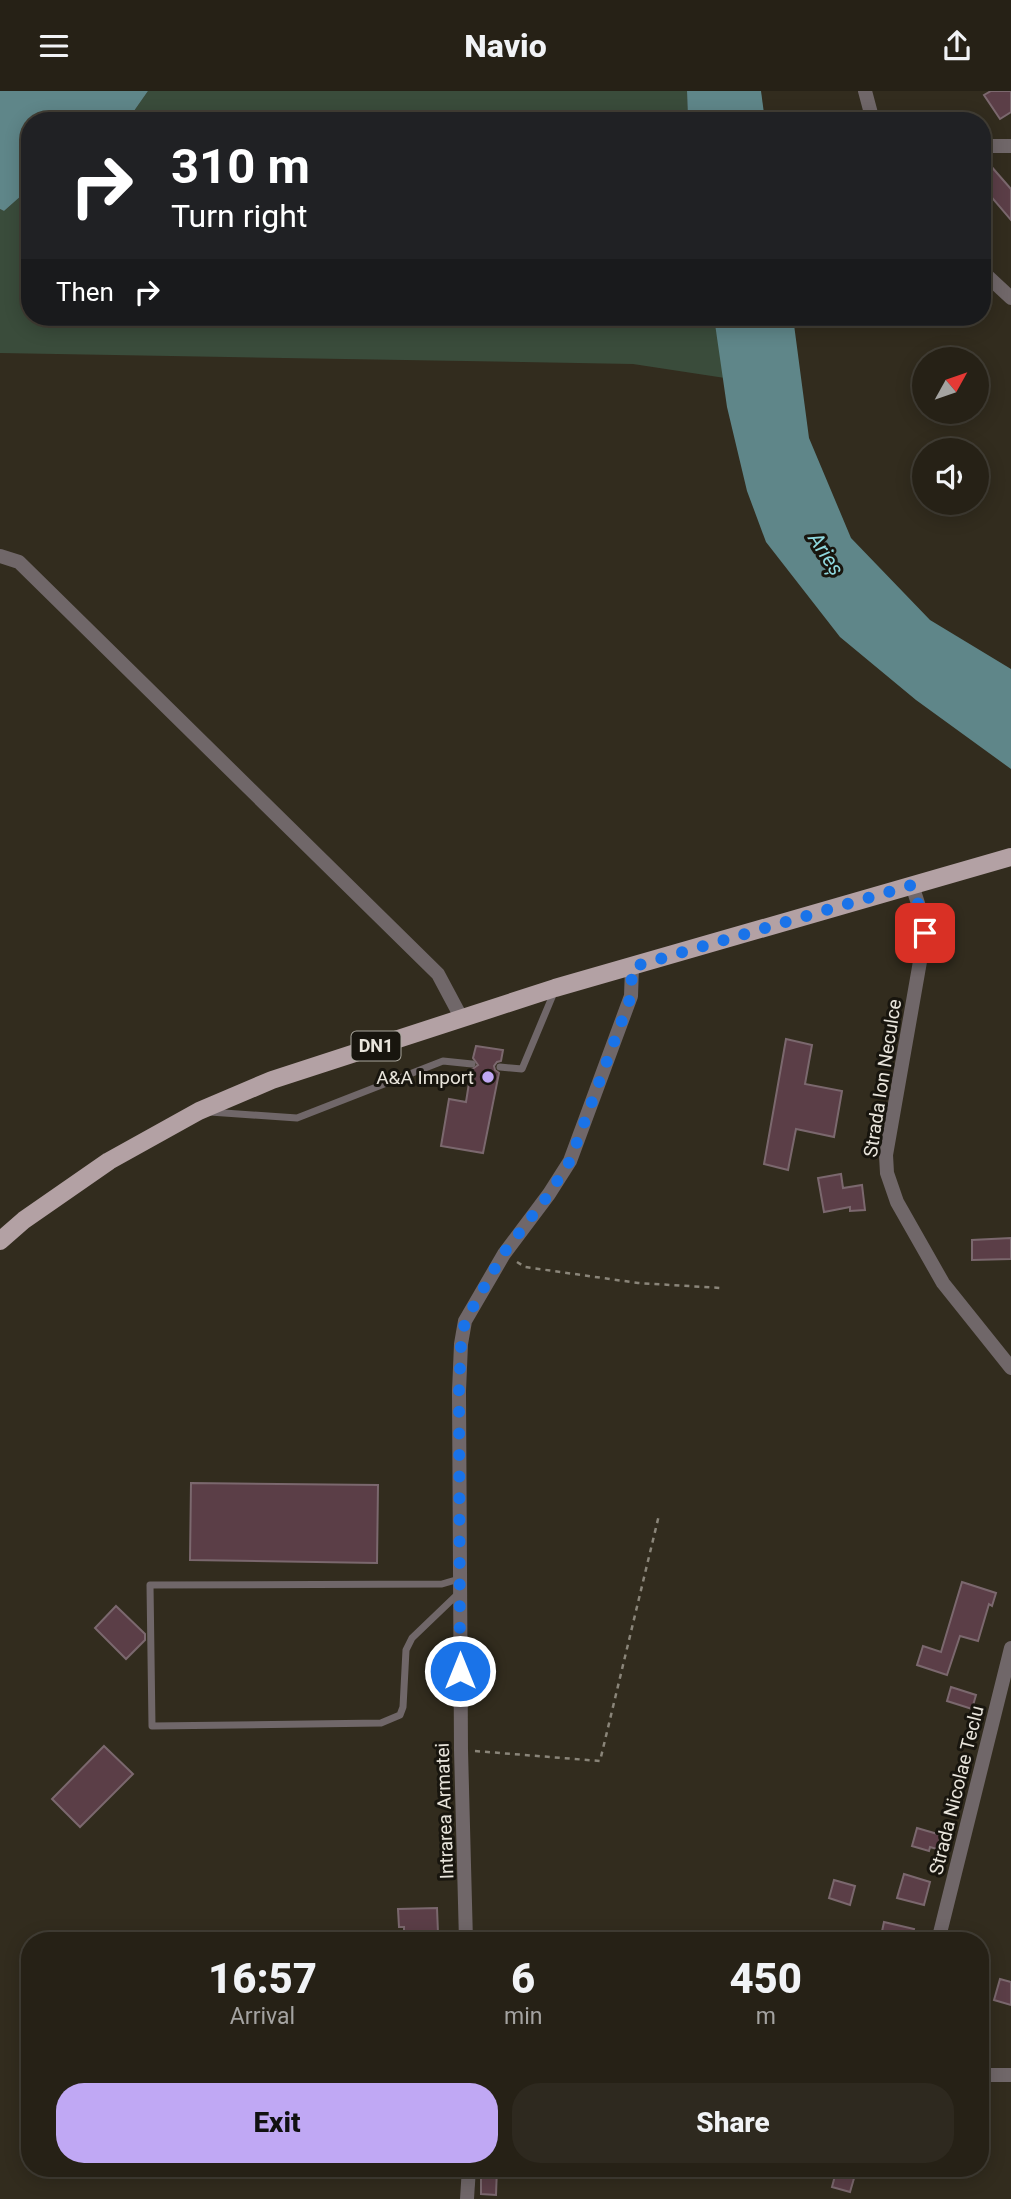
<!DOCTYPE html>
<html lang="en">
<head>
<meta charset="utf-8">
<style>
  body { margin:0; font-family:Roboto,sans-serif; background:#2e291f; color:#f1f3f6; height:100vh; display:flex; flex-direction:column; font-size:26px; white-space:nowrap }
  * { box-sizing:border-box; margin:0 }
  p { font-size:23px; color:#a4a3a1 }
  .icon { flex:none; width:38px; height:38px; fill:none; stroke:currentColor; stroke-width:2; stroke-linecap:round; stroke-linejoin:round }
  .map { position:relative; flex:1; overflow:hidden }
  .sheet { position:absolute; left:21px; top:1841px; width:968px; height:245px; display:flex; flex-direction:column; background:#262116; border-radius:28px; box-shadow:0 4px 18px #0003,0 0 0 2px #423e35 }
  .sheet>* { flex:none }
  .banner { position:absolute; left:21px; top:21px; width:970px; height:214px; border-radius:28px; box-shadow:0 4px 18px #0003,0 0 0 2px #423e35; background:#202124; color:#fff; overflow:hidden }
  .needle { width:46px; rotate:50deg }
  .fabs { position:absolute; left:912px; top:256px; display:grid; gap:14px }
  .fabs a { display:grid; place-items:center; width:77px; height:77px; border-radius:50%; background:#262116; box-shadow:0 4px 18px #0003,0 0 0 2px #423e35; font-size:35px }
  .pin { position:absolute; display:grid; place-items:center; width:60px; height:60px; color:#fff; margin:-30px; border-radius:14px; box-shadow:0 4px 10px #0006 }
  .me { position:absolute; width:77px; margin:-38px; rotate:0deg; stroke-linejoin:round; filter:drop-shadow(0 0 5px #0008) }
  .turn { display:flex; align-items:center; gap:24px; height:147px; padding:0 35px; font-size:32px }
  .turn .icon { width:91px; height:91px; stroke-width:2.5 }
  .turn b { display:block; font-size:49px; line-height:60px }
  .then { display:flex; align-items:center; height:66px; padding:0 35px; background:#0003; gap:14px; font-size:26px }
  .eta { display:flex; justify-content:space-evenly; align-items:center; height:119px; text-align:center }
  .eta b { font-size:42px; font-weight:800; line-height:49px }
  .action { display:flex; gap:14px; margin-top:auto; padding:14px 35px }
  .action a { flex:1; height:80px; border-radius:28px; background:#c0a8f4; color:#111; font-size:28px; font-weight:800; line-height:80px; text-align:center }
  .action a+a { background:#2e291f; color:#f1f3f6 }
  header { display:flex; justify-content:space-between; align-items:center; height:91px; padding:0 35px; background:#262116; font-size:32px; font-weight:800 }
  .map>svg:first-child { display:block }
</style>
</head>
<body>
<header><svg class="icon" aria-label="menu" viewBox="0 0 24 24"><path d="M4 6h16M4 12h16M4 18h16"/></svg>Navio<svg class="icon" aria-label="share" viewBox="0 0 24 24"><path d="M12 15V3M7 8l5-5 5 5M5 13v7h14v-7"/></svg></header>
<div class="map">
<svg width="1011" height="2108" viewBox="0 0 1011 2108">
  <rect width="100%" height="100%" fill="#322c1e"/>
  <!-- green -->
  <g fill="#3a4c3b">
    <path d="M148 0H687L688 30H127Z"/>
    <path d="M30 97V226H714L725 287 633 273 0 262V118L4 120Z"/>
  </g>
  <!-- water -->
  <g fill="#5f8689">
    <path d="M0 0H148L127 30H30V97L4 120 0 118Z"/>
    <path d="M687 0H761L765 30H688Z"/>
    <path d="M714 226H793L809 347 851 447 930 529 1011 578V678L916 609 840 546 766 451 747 400 727 316Z"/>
  </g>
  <!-- building -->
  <g fill="#5b3e47" stroke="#7b686e" stroke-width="2">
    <path d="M991 0H1011V21L1000 28 984 4Z"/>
    <path d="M990 74 1011 98V129L982 95V75Z"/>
    <path d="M786 948 812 954 805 993 842 1000 834 1046 796 1038 788 1079 764 1073Z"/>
    <path d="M476 955 503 959 501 970 497 971 494 975 495 979 499 982 483 1062 441 1055 449 1008 466 1011 471 979 478 974 473 967Z"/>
    <path d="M841 1083 843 1097 862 1094 865 1119 850 1120V1116L824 1121 818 1087Z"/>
    <path d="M1011 1147V1168L972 1169V1149Z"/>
    <path d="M191 1392 378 1394 377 1472 190 1469Z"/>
    <path d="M962 1491 996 1502 992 1515 989 1513 978 1550 960 1545 947 1584 917 1574 923 1555 941 1561Z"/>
    <path d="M116 1515 145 1543V1549L126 1568 95 1537Z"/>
    <path d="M951 1596 976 1604 972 1618 947 1610Z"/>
    <path d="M104 1655 133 1683 80 1736 52 1708Z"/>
    <path d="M917 1737 941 1744 937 1758 930 1756 929 1760 912 1755Z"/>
    <path d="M904 1783 930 1791 924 1814 897 1807Z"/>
    <path d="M834 1789 855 1795 850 1814 829 1807Z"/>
    <path d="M437 1817 438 1842 404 1843V1836H399L398 1818Z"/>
    <path d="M884 1831 914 1838 911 1850 881 1845Z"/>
    <path d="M1000 1888 1011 1891V1914L994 1909Z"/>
    <path d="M481 2077H497L496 2104 481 2103Z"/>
    <path d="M837 2077H857L850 2101 832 2096Z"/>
  </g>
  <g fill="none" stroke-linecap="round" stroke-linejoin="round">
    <!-- path -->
    <g stroke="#8a8579" stroke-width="2.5" stroke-dasharray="5 5" stroke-linecap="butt">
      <path d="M517 1171 525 1176 638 1192 721 1197"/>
      <path d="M475 1660 600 1670 659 1424"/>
    </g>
    <!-- service -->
    <g stroke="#706769" stroke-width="7">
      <path d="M500 976 522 978 555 899"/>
      <path d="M210 1021 297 1027 443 970 472 973"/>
      <path d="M459 1488 442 1493 150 1494 152 1635 381 1632 400 1624 403 1616 406 1559 412 1547 460 1501"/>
    </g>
    <!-- minor -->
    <g stroke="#706769" stroke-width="14">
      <path d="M865 0 873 30"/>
      <path d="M982 55H1011"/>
      <path d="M982 180 1011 207"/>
      <path d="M0 465 19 471 438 883 462 928"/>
      <path d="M912 794 925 834V842L886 1064 887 1082 897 1111 943 1192 1011 1277"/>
      <path d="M466 1850 461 1659 459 1300 461 1253 465 1230 504 1163 549 1103 570 1070 631 905 632 876"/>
      <path d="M938 1850 1011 1557"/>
      <path d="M980 1984H1011"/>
      <path d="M467 2108 469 2077"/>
    </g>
    <!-- primary -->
    <path stroke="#b3a1a4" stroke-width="18" d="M0 1150 24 1129 109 1070 199 1020 272 989 555 897 1011 766"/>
  </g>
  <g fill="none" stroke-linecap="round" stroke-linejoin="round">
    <!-- route -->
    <path stroke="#1a73e8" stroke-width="12" stroke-dasharray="0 21.6" d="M460 1580 459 1300 461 1253 465 1230 503 1163 549 1103 570 1070 631 905 632 876 912 794 925 834V842"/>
  </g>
  <!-- markers -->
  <circle fill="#c0a8f4" stroke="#18150e" stroke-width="2.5" cx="488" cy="986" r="7"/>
  <g text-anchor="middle" stroke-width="6" stroke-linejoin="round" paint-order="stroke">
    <!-- shield labels -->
    <rect fill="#18150e" stroke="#aaa79e" stroke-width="2" x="351.5" y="940.5" width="49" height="29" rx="5"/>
    <g font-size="18" font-weight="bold" fill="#e9e5dc">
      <text x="376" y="961">DN1</text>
    </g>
    <!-- poi labels -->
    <g font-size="19" fill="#e9e5dc" stroke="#18150e" text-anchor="end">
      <text x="474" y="993">A&amp;A Import</text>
    </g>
    <!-- street labels -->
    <g font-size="19" fill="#e9e5dc" stroke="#18150e">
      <text transform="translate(882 987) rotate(-81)" y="7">Strada Ion Neculce</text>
      <text transform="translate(956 1699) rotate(-76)" y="7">Strada Nicolae Teclu</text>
      <text transform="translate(444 1720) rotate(-92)" y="7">Intrarea Armatei</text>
    </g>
    <!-- water labels -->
    <g font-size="21" font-style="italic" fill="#8fd8de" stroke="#18150e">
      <text transform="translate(826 463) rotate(57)" y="7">Arieș</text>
    </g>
  </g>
</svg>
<div class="fabs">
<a><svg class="needle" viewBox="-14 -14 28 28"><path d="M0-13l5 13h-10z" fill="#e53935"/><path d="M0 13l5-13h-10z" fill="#a4a3a1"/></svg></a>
<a><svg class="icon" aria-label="sound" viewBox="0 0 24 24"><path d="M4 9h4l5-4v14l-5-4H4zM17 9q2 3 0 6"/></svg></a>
</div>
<div class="pin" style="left:925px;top:842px;background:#d93025"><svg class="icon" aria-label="arrive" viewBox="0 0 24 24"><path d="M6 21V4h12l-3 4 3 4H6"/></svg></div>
<svg class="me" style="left:460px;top:1580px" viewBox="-20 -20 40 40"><circle r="17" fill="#1a73e8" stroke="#fff" stroke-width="3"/><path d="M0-11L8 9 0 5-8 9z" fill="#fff"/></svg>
<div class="banner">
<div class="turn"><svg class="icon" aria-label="right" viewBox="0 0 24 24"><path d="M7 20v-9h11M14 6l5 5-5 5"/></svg><div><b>310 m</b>Turn right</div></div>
<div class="then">Then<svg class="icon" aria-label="right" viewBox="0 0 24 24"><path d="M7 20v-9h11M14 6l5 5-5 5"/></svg></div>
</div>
<section class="sheet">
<div class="eta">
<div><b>16:57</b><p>Arrival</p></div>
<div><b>6</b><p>min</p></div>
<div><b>450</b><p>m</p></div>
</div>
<div class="action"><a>Exit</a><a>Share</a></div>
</section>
</div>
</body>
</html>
